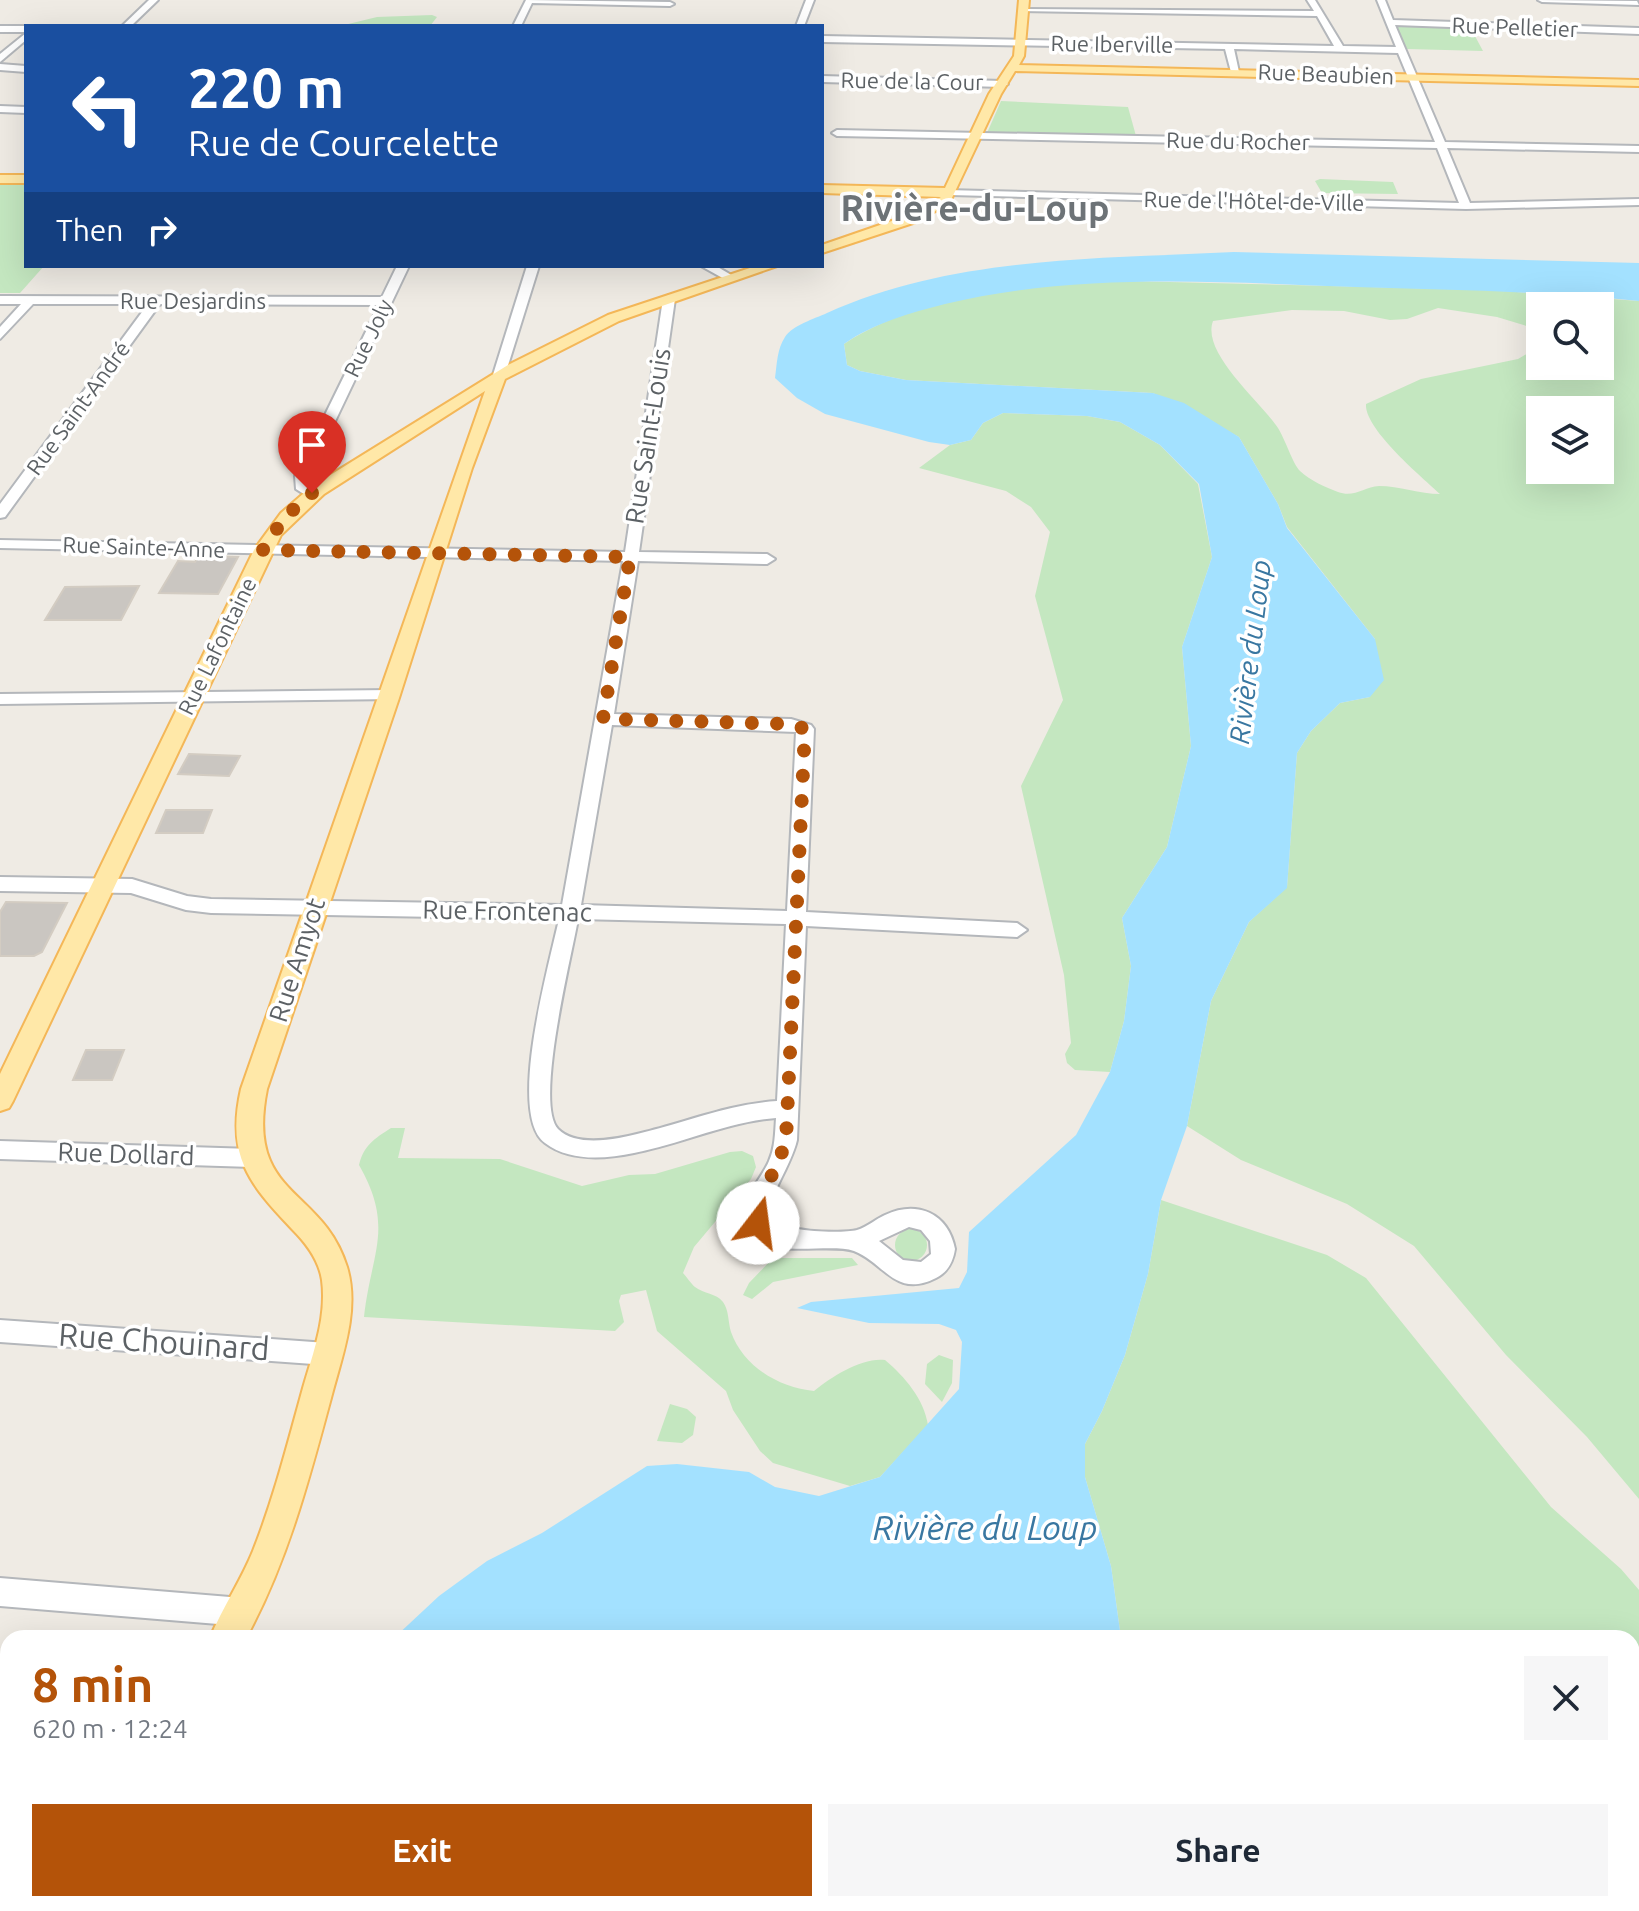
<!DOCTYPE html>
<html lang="en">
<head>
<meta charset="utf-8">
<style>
  body { margin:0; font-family:Ubuntu,sans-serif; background:#f6f6f7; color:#1f2937; height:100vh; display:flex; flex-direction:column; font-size:30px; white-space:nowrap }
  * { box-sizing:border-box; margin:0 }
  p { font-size:26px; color:#747a83 }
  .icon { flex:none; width:44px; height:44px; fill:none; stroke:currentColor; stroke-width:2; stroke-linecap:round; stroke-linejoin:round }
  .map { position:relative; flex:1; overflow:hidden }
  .sheet { position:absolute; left:0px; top:1630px; width:1640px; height:282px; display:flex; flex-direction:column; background:#fff; border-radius:24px 24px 0 0; box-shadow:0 8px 32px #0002 }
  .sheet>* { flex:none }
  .hud { position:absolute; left:24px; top:24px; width:800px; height:244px; border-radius:0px; box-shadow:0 8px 32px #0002; background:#1a4fa0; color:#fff; overflow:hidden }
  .fabs { position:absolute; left:1526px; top:292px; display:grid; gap:16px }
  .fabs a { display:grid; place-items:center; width:88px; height:88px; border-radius:0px; background:#fff; box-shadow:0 8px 32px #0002; font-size:40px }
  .pin { position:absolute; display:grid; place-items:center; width:68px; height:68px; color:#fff; margin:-82px -34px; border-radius:50% 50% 50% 0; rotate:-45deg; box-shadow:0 0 8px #0007 }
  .pin .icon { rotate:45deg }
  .me { position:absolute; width:88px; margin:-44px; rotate:15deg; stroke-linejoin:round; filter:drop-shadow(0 0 6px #0008) }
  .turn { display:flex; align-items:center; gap:28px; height:168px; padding:0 32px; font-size:36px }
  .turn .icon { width:104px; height:104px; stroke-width:2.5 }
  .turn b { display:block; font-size:56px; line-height:68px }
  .then { display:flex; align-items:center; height:76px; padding:0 32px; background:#0003; gap:16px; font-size:30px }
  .round { display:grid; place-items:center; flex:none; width:84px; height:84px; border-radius:0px; background:#f6f6f7 }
  .summary { display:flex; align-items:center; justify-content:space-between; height:136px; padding:0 32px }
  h1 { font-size:48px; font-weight:600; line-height:60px; color:#b45309 }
  .cta { display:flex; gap:16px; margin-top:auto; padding:16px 32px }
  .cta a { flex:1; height:92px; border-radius:0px; background:#b45309; color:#fff; font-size:32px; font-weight:600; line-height:92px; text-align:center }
  .cta a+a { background:#f6f6f7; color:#1f2937 }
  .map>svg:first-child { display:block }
</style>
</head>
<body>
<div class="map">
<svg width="1639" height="1911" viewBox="0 0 1639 1911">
  <rect width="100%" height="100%" fill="#efebe4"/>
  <!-- green -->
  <g fill="#c4e7c0" fill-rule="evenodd">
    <path d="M432 15 437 17 430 26H340L377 17Z"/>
    <path d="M1395 23 1469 25 1483 51 1407 49Z"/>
    <path d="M1001 101 1128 107 1136 136 987 133Z"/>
    <path d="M1320 179 1393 182 1398 194 1322 193 1315 181Z"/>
    <path d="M0 182 26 183V266H44L20 293H0Z"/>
    <path d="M1128 281 1490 290 1639 301V1499L1587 1437 1506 1355 1414 1246 1347 1204 1241 1160 1187 1126 1211 1001 1249 922 1287 887 1297 753 1311 731 1340 703 1370 697 1375 639 1287 527 1278 504 1239 437 1153 393 906 380 860 371 847 365 844 344C919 293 1040 284 1128 281ZM1540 306H1600V366H1540V346L1518 359 1421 379 1366 404C1364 429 1423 478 1440 494 1420 494 1399 486 1379 486 1364 487 1354 498 1338 492 1327 488 1309 480 1300 471 1293 464 1285 439 1278 428 1260 401 1201 353 1213 321L1292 310 1344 311 1390 320 1407 319 1438 308 1497 317 1540 330ZM1540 410H1600V470H1540Z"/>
    <path d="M1003 413 1087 416 1120 422 1160 445 1198 484 1212 557 1182 647 1191 746 1167 847 1122 918 1131 966 1124 1021 1110 1072 1075 1070 1067 1063 1065 1054 1071 1043 1064 975 1021 786 1063 700 1035 596 1050 532 1031 507 1006 491 919 468 950 445 971 440 983 423Z"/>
    <path d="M391 1128H405L398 1158 500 1159 582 1186 629 1175 655 1174 730 1152 742 1151 753 1156 756 1167 751 1179 694 1247 683 1273C687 1277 691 1284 695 1287 704 1294 716 1293 723 1302 729 1310 728 1322 731 1332 743 1366 779 1388 814 1391 832 1376 863 1357 885 1360 905 1377 924 1399 928 1425L880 1477 850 1486 773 1463 760 1451 733 1410 726 1391 657 1331 646 1290 621 1295 619 1301 624 1322 615 1331 364 1317C371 1252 395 1228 359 1165 364 1145 374 1139 391 1128Z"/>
    <path d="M1161 1200 1327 1255 1366 1278 1551 1507 1621 1569 1639 1590V1744L1632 1748V1638H1121L1111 1566 1085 1477V1444L1102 1411 1125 1355 1148 1274Z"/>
    <circle cx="911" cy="1245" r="16"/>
    <path d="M773 1258H852L858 1265 773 1282 752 1299 743 1295 749 1283Z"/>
    <path d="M939 1355 953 1360 952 1383 942 1402 925 1384 927 1364Z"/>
    <path d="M670 1404 687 1409 696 1417 693 1435 682 1443 657 1441Z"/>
    <path d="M526 1904H1327L1315 1911H520Z"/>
  </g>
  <!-- water -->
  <g fill="#a3e1ff">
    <path d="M1234 252 1639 263V301C1544 291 1450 290 1355 287 1218 282 1079 272 945 304 910 313 874 323 844 344L847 365 860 371 906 380 1153 393 1184 403 1239 437 1278 504 1287 528 1375 639 1384 680 1370 697 1340 703 1311 731 1297 753 1287 888 1249 922 1211 1001 1187 1126 1161 1200 1148 1274 1125 1355 1102 1411 1085 1444V1477L1111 1566 1121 1638H394L439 1596 487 1561 542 1533 647 1466 677 1464 749 1472 775 1487 819 1496 880 1477 959 1389 962 1342 956 1330 939 1324 869 1323 797 1308 811 1302 959 1288 967 1272 969 1232 1076 1135 1110 1072 1124 1021 1131 966 1122 918 1167 847 1191 746 1182 647 1212 557 1199 484 1160 445 1120 422 1087 416 1003 413 983 423 971 440 950 445 929 442 825 414 797 398 775 378C777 364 777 349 785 337 793 325 814 319 827 313 953 256 1098 259 1234 252Z"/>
    <path d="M216 1904H526L520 1911H212Z"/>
  </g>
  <!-- building -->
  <g fill="#cac6c1" stroke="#d3ccc2" stroke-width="2">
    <path d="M199 556 238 557 218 594 159 593 178 561 195 562Z"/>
    <path d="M139 586 121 620H45L65 587Z"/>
    <path d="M189 754 240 756 229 776 178 774Z"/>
    <path d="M166 810H212L203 833H156Z"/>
    <path d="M6 902 67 903 42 952 34 956H0V912Z"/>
    <path d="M86 1050H124L112 1080H73Z"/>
  </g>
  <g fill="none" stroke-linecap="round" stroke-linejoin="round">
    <defs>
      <g id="minor">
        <path d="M149 0H158L131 26H122Z"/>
        <path d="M526 0 670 2 674 4 670 6 532 3 521 26H513Z"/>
        <path d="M806 0H814L804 26H796Z"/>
        <path d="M1307 0H1315L1343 46 1396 47 1377 0H1385L1393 20 1639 28V34L1395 25 1445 142 1639 146V152L1447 148 1470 203 1639 199V205L1466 209 950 195 946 194V190L1459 203 1437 148 837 136 832 133 837 130 1435 142 1398 53 1234 49 1239 72 1235 75 1231 72 1225 49 822 42V36L1334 46 1317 16 1020 11 1024 9 1314 11Z"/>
        <path d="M1538 0 1637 1 1639 5 1542 2Z"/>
        <rect x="0" y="26" width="26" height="6"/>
        <path d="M26 33V40L0 62V54Z"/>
        <path d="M0 64 26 66V72L0 70Z"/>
        <path d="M822 76 1003 81 1008 84 1003 87 822 82Z"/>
        <path d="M0 106 26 107V113L0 112Z"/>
        <path d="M397 266H409L309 476 308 484 317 490V496H307L296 489 295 476 379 305 160 304 5 517 0 518V504L148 304H33L0 339V327L21 304H0V296L382 297Z"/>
        <path d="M527 266H539L504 378 493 381 492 378Z"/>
        <path d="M701 266H716L738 279 728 281Z"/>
        <path d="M669 295 675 299 639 552 767 554 775 559 767 564 638 561 614 714 791 719 811 725 814 729 806 912 1017 923 1027 930 1017 937 806 926 797 1140C791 1166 769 1194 768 1217 779 1232 840 1234 857 1230 867 1227 876 1219 885 1215 917 1200 948 1213 955 1249 953 1262 948 1272 936 1278 895 1299 884 1262 854 1251 824 1241 753 1266 745 1217 742 1197 762 1178 769 1161 775 1148 775 1133 776 1118 726 1122 682 1144 634 1153 605 1159 570 1162 545 1143 506 1114 550 962 559 919L211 913 186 910 131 893 0 891V877L132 879 187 896 211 899 562 905 623 561 0 548V540L625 552 663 299ZM612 725 796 732 787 911 581 905ZM578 919 786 924 777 1101C729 1104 687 1122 641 1133 618 1139 577 1148 558 1129 534 1104 572 955 578 919ZM909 1227 921 1230 930 1241 931 1254 921 1262 903 1260 879 1241Z"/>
        <path d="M391 690 397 691 399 695 397 699 0 704V694Z"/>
        <path d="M0 1141 252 1149 260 1151 263 1158 260 1165 252 1167 0 1159Z"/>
        <path d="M0 1320 327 1343 336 1346 339 1354 336 1362 327 1365 0 1342Z"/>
        <path d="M0 1578 242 1598 252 1602 256 1612 252 1622 242 1626 0 1606Z"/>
      </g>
      <g id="major">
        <path d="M1019 0H1029L1024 56 1019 65 1639 80V86L1015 71 1001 94 950 202 919 221 822 253V245L909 215 941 197 822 193V185L945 188 989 94 1014 56Z"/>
        <rect x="0" y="175" width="26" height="8"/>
        <path d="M756 266H777L619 321 505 379 472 468 399 698 267 1089C245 1198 322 1186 347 1267 360 1310 342 1356 331 1398 309 1480 287 1563 246 1638H210C222 1608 241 1581 253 1551 274 1498 288 1442 303 1388 313 1353 327 1317 322 1280 319 1260 306 1243 292 1229 248 1183 226 1155 241 1089L485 391 324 494 281 535 13 1101 9 1108 0 1111V1074L254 550 281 513 311 487 508 365 608 315Z"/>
        <path d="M8 1846V1885L0 1888V1849Z"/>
        <path d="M17 1904H57L54 1911H14Z"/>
      </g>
    </defs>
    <!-- minor casing -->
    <use href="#minor" stroke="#b4b7bb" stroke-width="4"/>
    <!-- major casing -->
    <use href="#major" stroke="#f4b758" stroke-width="4"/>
    <!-- minor -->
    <use href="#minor" fill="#fff" fill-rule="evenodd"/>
    <!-- major -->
    <use href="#major" fill="#ffe8a8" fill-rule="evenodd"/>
    <!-- rail -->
    <g stroke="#b3b4b5" stroke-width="9" stroke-dasharray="3 14" stroke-linecap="butt">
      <path d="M1632 1789 1639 1786"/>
      <path d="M1369 1911 1383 1904"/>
    </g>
  </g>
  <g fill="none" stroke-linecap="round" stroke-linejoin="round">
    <!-- route -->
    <path stroke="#b45309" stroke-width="14" stroke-dasharray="0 25.2" d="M312 493 284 518 263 550 630 557 603 719 791 724 805 729 786 1140C780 1164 754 1203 758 1223"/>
  </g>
  <g text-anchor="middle" stroke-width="7" stroke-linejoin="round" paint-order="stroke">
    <!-- far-street labels -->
    <g font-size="22" fill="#5c6165" stroke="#fff">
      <text transform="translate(1515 27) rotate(2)" y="8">Rue Pelletier</text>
      <text transform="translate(1112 44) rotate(1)" y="8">Rue Iberville</text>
      <text transform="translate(1326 74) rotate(2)" y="8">Rue Beaubien</text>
      <text transform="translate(912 81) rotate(1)" y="8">Rue de la Cour</text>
      <text transform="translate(1238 141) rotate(1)" y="8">Rue du Rocher</text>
      <text transform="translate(1254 201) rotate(1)" y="8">Rue de l'Hôtel-de-Ville</text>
      <text x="193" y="309">Rue Desjardins</text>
      <text transform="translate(368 338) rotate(-64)" y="8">Rue Joly</text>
      <text transform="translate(78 408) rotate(-54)" y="8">Rue Saint-André</text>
      <text transform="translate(144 547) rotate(2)" y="8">Rue Sainte-Anne</text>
      <text transform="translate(217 646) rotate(-64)" y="8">Rue Lafontaine</text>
    </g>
    <!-- street labels -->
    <g font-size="26" fill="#5c6165" stroke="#fff">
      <text transform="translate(648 436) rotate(-81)" y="9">Rue Saint-Louis</text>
      <text transform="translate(507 911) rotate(1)" y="9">Rue Frontenac</text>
      <text transform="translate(297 960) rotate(-72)" y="9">Rue Amyot</text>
      <text transform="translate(126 1154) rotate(2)" y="9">Rue Dollard</text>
    </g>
    <!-- water labels -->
    <g font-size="28" font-style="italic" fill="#3977a1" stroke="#fff">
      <text transform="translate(1250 652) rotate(-83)" y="10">Rivière du Loup</text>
    </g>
    <!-- near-street labels -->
    <g font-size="32" fill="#5c6165" stroke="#fff">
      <text transform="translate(164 1342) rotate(4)" y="11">Rue Chouinard</text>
    </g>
    <!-- near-water labels -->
    <g font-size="34" font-style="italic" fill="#3977a1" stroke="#fff">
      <text x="985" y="1540">Rivière du Loup</text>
    </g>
    <!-- far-town labels -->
    <g font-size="36" font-weight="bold" fill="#6d7377" stroke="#fff">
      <text x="975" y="221">Rivière-du-Loup</text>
    </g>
  </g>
</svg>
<div class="fabs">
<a><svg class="icon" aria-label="search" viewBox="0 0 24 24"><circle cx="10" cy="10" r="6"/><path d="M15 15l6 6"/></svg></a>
<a><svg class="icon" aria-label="layers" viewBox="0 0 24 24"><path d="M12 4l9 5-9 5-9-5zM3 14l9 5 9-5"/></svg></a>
</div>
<div class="pin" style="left:312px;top:493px;background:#d93025"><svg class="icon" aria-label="arrive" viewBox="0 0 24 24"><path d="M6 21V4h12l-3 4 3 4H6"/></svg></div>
<svg class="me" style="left:758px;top:1223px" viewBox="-20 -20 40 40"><circle r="19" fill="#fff"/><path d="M0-13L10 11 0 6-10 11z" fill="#b45309"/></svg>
<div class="hud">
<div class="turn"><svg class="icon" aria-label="left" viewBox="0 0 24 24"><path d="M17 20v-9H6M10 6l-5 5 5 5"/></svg><div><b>220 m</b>Rue de Courcelette</div></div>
<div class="then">Then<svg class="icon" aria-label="right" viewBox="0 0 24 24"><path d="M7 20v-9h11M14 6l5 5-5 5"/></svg></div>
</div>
<section class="sheet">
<div class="summary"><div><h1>8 min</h1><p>620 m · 12:24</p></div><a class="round"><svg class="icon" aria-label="close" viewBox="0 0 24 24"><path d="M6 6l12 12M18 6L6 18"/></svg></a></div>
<div class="cta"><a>Exit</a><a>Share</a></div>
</section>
</div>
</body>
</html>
